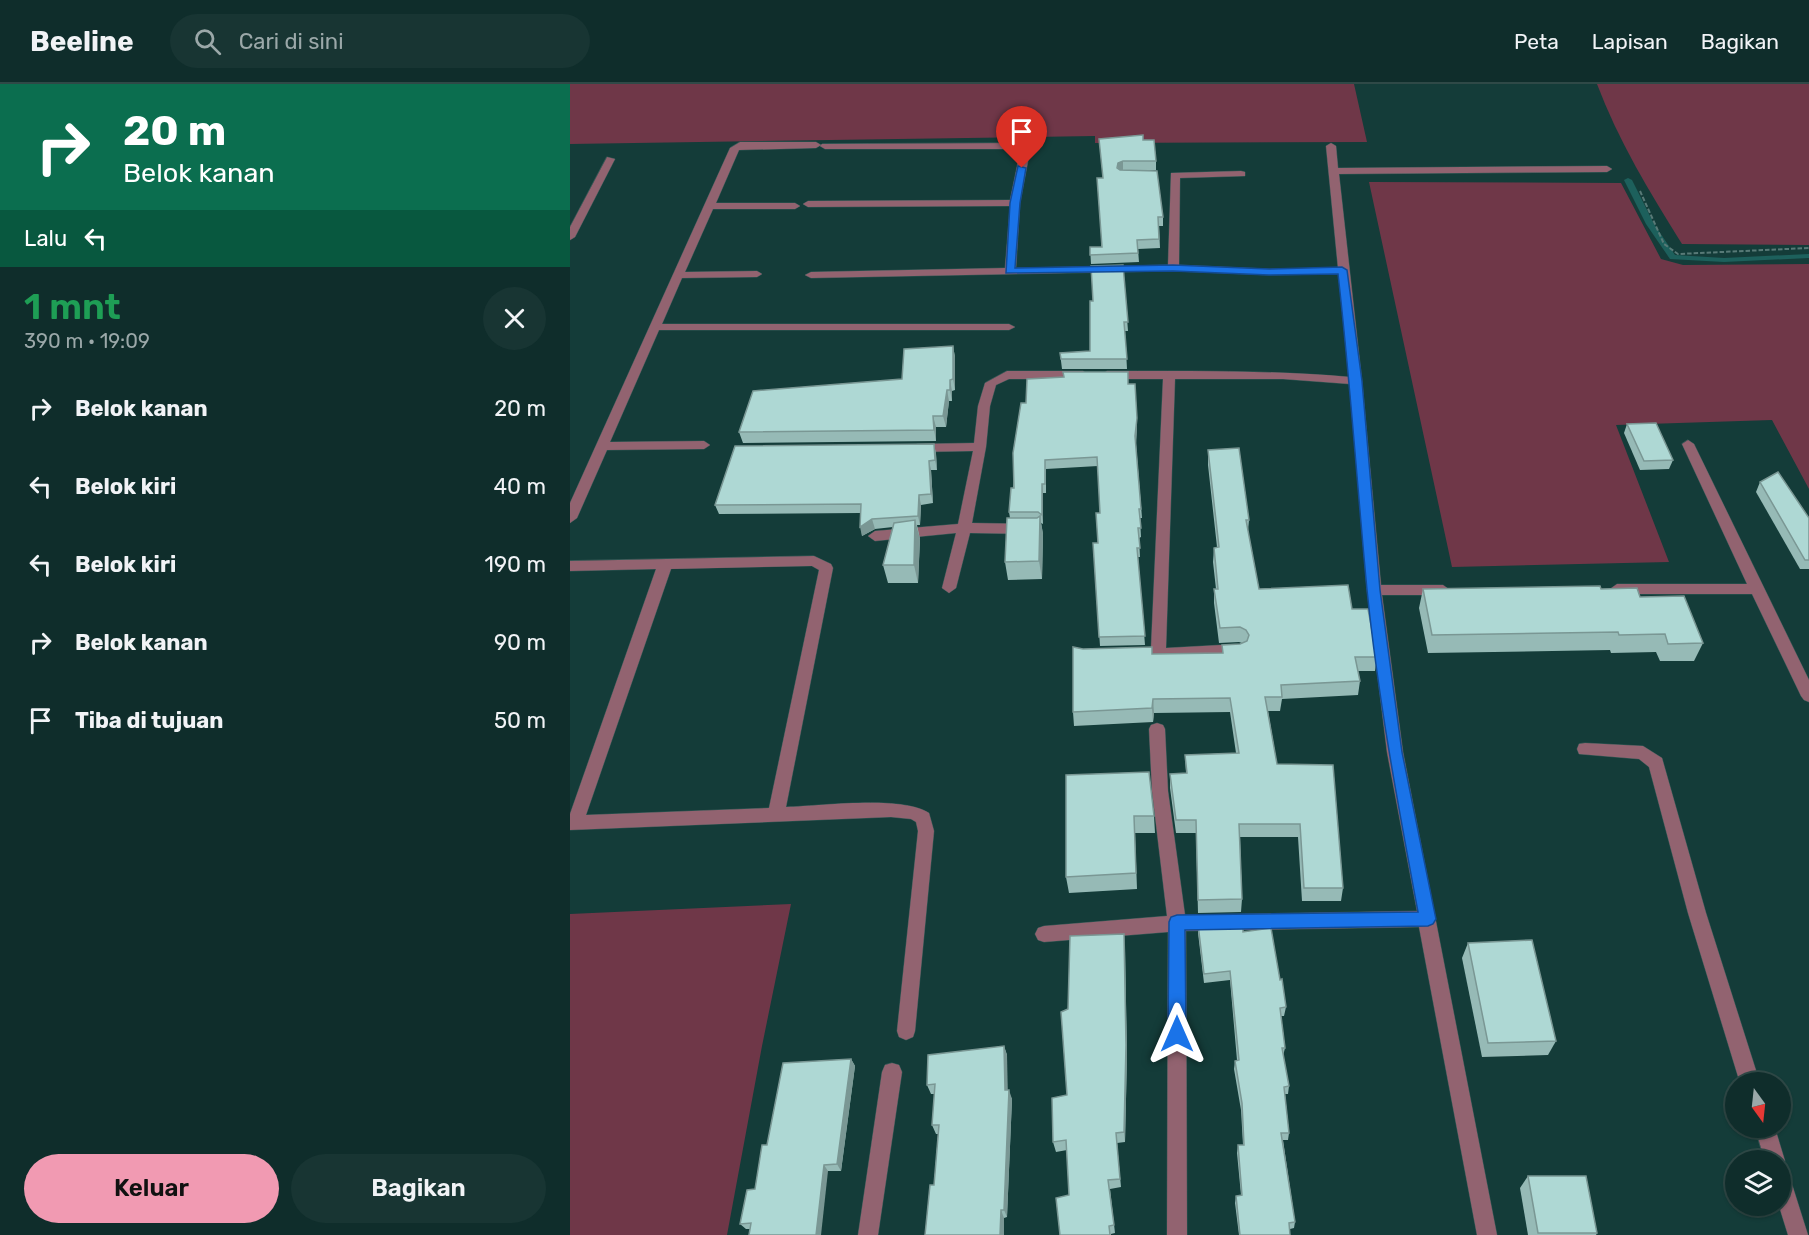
<!DOCTYPE html>
<html lang="id">
<head>
<meta charset="utf-8">
<style>
  body { margin:0; font-family:Rubik,sans-serif; background:#183533; color:#f1f3f6; height:100vh; display:flex; flex-direction:column; font-size:22px; white-space:nowrap }
  * { box-sizing:border-box; margin:0 }
  p { font-size:20px; color:#9ba8a9 }
  .icon { flex:none; width:33px; height:33px; fill:none; stroke:currentColor; stroke-width:2; stroke-linecap:round; stroke-linejoin:round }
  .map { position:relative; flex:1; overflow:hidden }
  .sheet { display:flex; flex-direction:column; background:#0f2d2b; width:570px }
  .sheet>* { flex:none }
  .guide { background:#0b6e4f; color:#fff; overflow:hidden }
  .needle { width:39px; rotate:165deg }
  .tools { position:absolute; left:1155px; top:988px; display:grid; gap:12px }
  .tools a { display:grid; place-items:center; width:66px; height:66px; border-radius:50%; background:#0f2d2b; box-shadow:0 2px 4px #0004,0 0 0 2px #2f4947; font-size:30px }
  .pin { position:absolute; display:grid; place-items:center; width:51px; height:51px; color:#fff; margin:-62px -26px; border-radius:50% 50% 50% 0; rotate:-45deg; box-shadow:0 0 6px #0007 }
  .pin .icon { rotate:45deg }
  .me { position:absolute; width:66px; margin:-33px; rotate:0deg; stroke-linejoin:round; filter:drop-shadow(0 0 4px #0008) }
  .turn { display:flex; align-items:center; gap:21px; height:126px; padding:0 24px; font-size:27px }
  .turn .icon { width:78px; height:78px; stroke-width:2.5 }
  .turn b { display:block; font-size:42px; line-height:51px }
  .then { display:flex; align-items:center; height:57px; padding:0 24px; background:#0003; gap:12px; font-size:22px }
  .round { display:grid; place-items:center; flex:none; width:63px; height:63px; border-radius:32px; background:#183533 }
  .overview { display:flex; align-items:center; justify-content:space-between; height:102px; padding:0 24px }
  h1 { font-size:36px; font-weight:600; line-height:45px; color:#1e9e55 }
  .button { display:flex; gap:12px; margin-top:auto; padding:12px 24px }
  .button a { flex:1; height:69px; border-radius:36px; background:#f19ab2; color:#111; font-size:24px; font-weight:600; line-height:69px; text-align:center }
  .button a+a { background:#183533; color:#f1f3f6 }
  ul { padding:0; list-style:none }
  li { display:flex; align-items:center; gap:18px; height:78px; padding:0 24px }
  li div { flex:1 }
  li b { display:block; font-size:22px }
  li em { font-style:normal }
  header { display:flex; align-items:center; gap:36px; box-sizing:border-box; height:84px; padding:0 30px; background:#0f2d2b; border-bottom:2px solid #2f4947 }
  header strong { font-size:28px }
  nav { display:flex; gap:33px; margin-inline-start:auto; font-size:21px }
  .search { width:420px; height:54px; background:#183533; display:flex; align-items:center; gap:15px; box-sizing:border-box; padding:0 21px; border-radius:33px; color:#9ba8a9; font-size:22px }
  main { display:flex; flex:1; min-height:0 }
  .map>svg:first-child { display:block }
</style>
</head>
<body>
<header>
<strong>Beeline</strong>
<div class="search"><svg class="icon" aria-label="search" viewBox="0 0 24 24"><circle cx="10" cy="10" r="6"/><path d="M15 15l6 6"/></svg>Cari di sini</div>
<nav><a>Peta</a><a>Lapisan</a><a>Bagikan</a></nav>
</header>
<main>
<section class="sheet">
<div class="guide">
<div class="turn"><svg class="icon" aria-label="right" viewBox="0 0 24 24"><path d="M7 20v-9h11M14 6l5 5-5 5"/></svg><div><b>20 m</b>Belok kanan</div></div>
<div class="then">Lalu<svg class="icon" aria-label="left" viewBox="0 0 24 24"><path d="M17 20v-9H6M10 6l-5 5 5 5"/></svg></div>
</div>
<div class="overview"><div><h1>1 mnt</h1><p>390 m · 19:09</p></div><a class="round"><svg class="icon" aria-label="close" viewBox="0 0 24 24"><path d="M6 6l12 12M18 6L6 18"/></svg></a></div>
<ul>
<li><svg class="icon" aria-label="right" viewBox="0 0 24 24"><path d="M7 20v-9h11M14 6l5 5-5 5"/></svg><div><b>Belok kanan</b></div><em>20 m</em></li>
<li><svg class="icon" aria-label="left" viewBox="0 0 24 24"><path d="M17 20v-9H6M10 6l-5 5 5 5"/></svg><div><b>Belok kiri</b></div><em>40 m</em></li>
<li><svg class="icon" aria-label="left" viewBox="0 0 24 24"><path d="M17 20v-9H6M10 6l-5 5 5 5"/></svg><div><b>Belok kiri</b></div><em>190 m</em></li>
<li><svg class="icon" aria-label="right" viewBox="0 0 24 24"><path d="M7 20v-9h11M14 6l5 5-5 5"/></svg><div><b>Belok kanan</b></div><em>90 m</em></li>
<li><svg class="icon" aria-label="arrive" viewBox="0 0 24 24"><path d="M6 21V4h12l-3 4 3 4H6"/></svg><div><b>Tiba di tujuan</b></div><em>50 m</em></li>
</ul>
<div class="button"><a>Keluar</a><a>Bagikan</a></div>
</section>
<div class="map">
<svg width="1239" height="1151" viewBox="0 0 1239 1151">
  <rect width="100%" height="100%" fill="#143c39"/>
  <!-- green -->
  <g fill="#6f3748">
    <path d="M0 0H784L797 58 525 59V52L0 60Z"/>
    <path d="M1027 0H1239V161L1112 160C1080 109 1048 56 1027 0Z"/>
    <path d="M799 98 1051 99 1091 175 1113 181 1239 180V405L1202 336 1046 341 1099 478 882 483Z"/>
    <path d="M221 820 192 962 157 1151H0V830Z"/>
  </g>
  <g fill="none" stroke-linecap="round" stroke-linejoin="round">
    <!-- stream -->
    <path fill="#1d605c" fill-rule="evenodd" d="M1058 94 1062 96 1084 140 1105 171 1154 174 1239 170V174L1154 178 1100 175 1076 140 1054 96Z"/>
    <defs>
      <g id="minor">
        <path d="M170 58H246L251 61 246 64 169 66 146 119H225L230 122 225 125H143L115 188 187 187 192 190 187 193 112 194 92 240H439L445 243 439 246H89L40 358 134 357 140 361 134 365 37 366 7 434 0 439V419L160 64Z"/>
        <path d="M450 59 460 67 450 119 446 184 598 181 601 89 671 87 675 88V92L610 94 609 181 699 185 768 184 756 62 761 59 766 62 768 84 1037 82 1042 85 1037 88 769 90 792 297 811 501H873L880 506 873 511H812L833 668 927 1151H907L849 843 616 847 617 1151H597L598 848 474 858 468 856 465 850 468 844 474 842 597 832 582 707 579 645 581 641 587 639 593 641 595 645 598 707 615 831 847 827 817 668 797 506 780 300 713 295H605L596 564 669 560 674 562 676 566 674 570 669 572 579 576 574 574 572 570 574 566 581 564 593 295H537L531 291 537 287C618 287 699 286 780 293L769 190 699 191 603 187 241 194 235 191 241 188 435 184 440 122 238 123 233 120 238 117 440 116 450 68 447 65H255L250 62 252 60Z"/>
        <path d="M37 73 45 75 5 153 0 156V143Z"/>
        <path d="M437 287H513L519 291 513 295H439L426 301 420 322 416 363 402 439 457 440 464 445 457 450 400 449 386 504 379 509 372 504 386 449 305 457 298 452 305 447 388 440 403 367 347 368 341 364 347 360 404 359 408 322 415 299Z"/>
        <path d="M1118 356 1124 360 1239 596V618L1234 616 1231 612 1182 510H1047L1040 505 1047 500H1177L1112 360Z"/>
        <path d="M244 472 261 480 263 484 216 723C251 722 331 711 359 729L364 747 345 947 343 953 336 956 329 953 327 947 348 747 346 738 341 735 321 733 0 746V730L86 485 0 487V477ZM242 482 249 486 199 724 16 731 101 485Z"/>
        <path d="M1015 659 1073 662 1092 674 1136 829 1190 999H1170L1118 829 1079 683 1069 675 1009 670 1007 665 1009 660Z"/>
        <path d="M322 979 329 981 332 988 308 1151H288L312 988 315 981Z"/>
        <path d="M1185 1044H1205L1215 1077 1211 1084 1217 1087 1220 1094 1238 1151H1218L1209 1122H1210V1077H1195Z"/>
      </g>
    </defs>
    <!-- minor casing -->
    <use href="#minor" stroke="#345956" stroke-width="1"/>
    <!-- path -->
    <path stroke="#587a77" stroke-width="2" stroke-dasharray="4.5 2" stroke-linecap="butt" d="M1070 107 1094 160 1108 170 1239 164"/>
    <!-- minor -->
    <use href="#minor" fill="#926370" fill-rule="evenodd"/>
  </g>
  <!-- wall -->
  <g fill="#96bab6">
    <path d="M573 56 586 77V86H552L593 133V142H589L590 164 568 165 569 178 521 180 520 163H531L533 94Z"/>
    <path d="M553 181 558 247H555L557 285H492L490 269 520 267 523 217Z"/>
    <path d="M383 262 385 273V306L382 307V317H379L376 343H366V357L173 359 169 348 332 295Z"/>
    <path d="M558 300 567 343 566 359 572 434H570L571 453 569 454 570 473H568L575 561 530 562 523 459H528L530 429 528 382 476 385V409H473V440L471 439 473 450 472 495 438 496 435 478 440 434 439 428 456 319Z"/>
    <path d="M1057 340 1103 376 1099 385 1070 386 1054 349Z"/>
    <path d="M364 360 366 370 367 386H361L363 419 351 421 350 441H347L350 455 348 499H318L313 481 323 443 305 445 292 452 290 429 149 430 145 421Z"/>
    <path d="M638 366 679 436 678 447 689 505 782 525 807 573 805 587H788L790 597 788 611 712 615 710 627H698L707 680 773 804 771 817H732L728 753H670L672 815 671 828 628 829 626 749H606L600 704V690L616 689 615 671 666 669 660 628 584 629 583 638 504 642 503 628 513 565 582 570 652 569V561L670 560 672 559 669 558 649 559 644 519V505H646L643 478 644 464 647 463 638 381Z"/>
    <path d="M1190 398 1239 434V485H1230L1186 408Z"/>
    <path d="M853 505H1031L1070 513 1133 559 1124 577H1090L1086 568 1041 569 1040 566 858 569 849 524Z"/>
    <path d="M579 688 584 732 585 749H565L567 805 499 809 496 793Z"/>
    <path d="M628 840 673 848 716 923 714 932H711L715 964 713 972 719 1002 718 1010H715L719 1049 718 1056H713L725 1138 724 1144 720 1145V1151H669L665 1119 666 1112 671 1111 667 1069 668 1061H673L671 1026 664 985 665 977 667 976 660 896 634 899 628 849Z"/>
    <path d="M898 859 986 957 978 971 912 973 892 874Z"/>
    <path d="M555 861 557 972 555 1058 547 1059 551 1103 540 1105 545 1149 541 1150V1151H490L499 1111 497 1066 486 1068 483 1058 497 1011 498 925Z"/>
    <path d="M434 962 437 971V1006L442 1015 437 1133 434 1134V1151H355L364 1101 368 1050H366L362 1041 365 1010H361L357 1001Z"/>
    <path d="M281 975 285 982 271 1087H258L180 1145H176L170 1140 185 1105Z"/>
    <path d="M958 1092 1027 1149 1026 1151H958L950 1104Z"/>
  </g>
  <!-- shaded-wall -->
  <g fill="#7a9794">
    <path d="M553 77V86L548 88V93V79Z"/>
    <path d="M383 262 385 273V306L383 295Z"/>
    <path d="M380 296 382 307V317L380 306Z"/>
    <path d="M377 306 379 317 376 343 373 332Z"/>
    <path d="M363 332 366 343V357L364 346Z"/>
    <path d="M567 334V343L566 361 565 352Z"/>
    <path d="M364 360 366 370 367 386 365 376Z"/>
    <path d="M359 377 361 386 363 419 361 410Z"/>
    <path d="M472 400 473 409V440L472 431Z"/>
    <path d="M349 411 351 421 350 441 348 432Z"/>
    <path d="M470 432 473 450 472 495 469 477Z"/>
    <path d="M302 435 305 445 292 452 290 443Z"/>
    <path d="M345 436 350 455 348 499 344 481Z"/>
    <path d="M583 615 584 629 583 638 582 624Z"/>
    <path d="M554 850 557 972 555 1058 554 1048Z"/>
    <path d="M434 962 437 971 438 1015 435 1006Z"/>
    <path d="M281 975 285 982 271 1087 267 1080Z"/>
    <path d="M439 1006 442 1015 437 1133 434 1126Z"/>
    <path d="M254 1081 258 1087 251 1151H246Z"/>
    <path d="M431 1126 434 1134V1151H430Z"/>
  </g>
  <!-- building -->
  <g fill="#aed8d4" stroke="#7a9794" stroke-width="1.5">
    <path d="M573 51V56H584L586 77H553L548 79 547 84 550 86 587 87 593 133H588L589 155 567 156 568 169 520 171V163H532L527 94H533L529 55Z"/>
    <path d="M553 181 558 238H554L557 275H491L490 269 520 267V217H523L521 182Z"/>
    <path d="M383 262V295L380 296V306H377L373 332H363L364 346 169 348 183 307 332 295 334 265Z"/>
    <path d="M493 288H558V300H565L567 334 565 352 571 425H569L571 444H568L570 464H567L575 552 529 553 523 459H528L526 429H530L527 373 475 376V400H472V431L468 428H439L441 404H444L443 369 451 319H456L457 295 494 293Z"/>
    <path d="M1086 339 1103 376 1074 377 1057 340Z"/>
    <path d="M364 360 365 376 359 377 361 410 349 411 348 432 302 435 290 443 291 420 145 421 165 362Z"/>
    <path d="M669 364 679 436H676L689 505 778 501 782 525H798L807 573H785L790 597 711 601 712 613H695L707 680 763 681 773 804H734L730 740H669L672 815 628 816 626 736H606L600 690 617 689 615 671 669 669 660 614 583 615 582 624 503 628V563L513 565 582 563V570L653 569 652 561 670 560 677 557 679 551 676 546 670 543 650 544 644 505H648L644 464 649 463 638 366Z"/>
    <path d="M1208 388 1239 434V476H1235L1190 398Z"/>
    <path d="M470 432 469 477 435 478 437 434H467Z"/>
    <path d="M345 436 344 481H313L324 439Z"/>
    <path d="M1030 502 1031 505 1067 504 1070 513 1114 512 1133 559 1098 560 1095 550 1049 551 1048 548 862 551 853 505Z"/>
    <path d="M579 688 584 732H564L566 789 496 793V691Z"/>
    <path d="M673 839V848L701 844 710 896 712 895 716 923 710 924 715 964H712L719 1002 714 1003 719 1049H711L725 1138 719 1139 720 1151H670L666 1112 672 1111 668 1061H674L672 1019 665 977 669 976 660 887 634 890 628 840Z"/>
    <path d="M554 850 556 961 554 1048 546 1049 550 1095 538 1096 544 1141 539 1142 540 1151H490L486 1114 499 1111 496 1056 483 1058 482 1014 497 1011 491 928 498 925 500 852Z"/>
    <path d="M962 856 986 957 918 959 898 859Z"/>
    <path d="M434 962 435 1006H439L434 1126H431L430 1151H355L360 1101H364L369 1041H362L365 1000 357 1001 358 971Z"/>
    <path d="M281 975 267 1080 254 1081 246 1151H179L181 1139 170 1140 177 1106 185 1105 192 1061H197L213 979Z"/>
    <path d="M958 1092H1016L1027 1149H968Z"/>
  </g>
  <!-- route -->
  <path fill="#1a73e8" stroke="#114b97" stroke-width="1.5" d="M448 82 456 84 450 119 445 184 603 181 699 185 772 183 777 186 792 297 810 506 832 668 866 835 863 840 858 842 615 846 616 950 613 956 607 958 601 956 598 950 599 838 601 833 607 831 848 828C828 721 808 614 797 506 787 400 780 295 768 190L699 191 603 187 436 189 440 119Z"/>
</svg>
<div class="tools">
<a><svg class="needle" viewBox="-14 -14 28 28"><path d="M0-13l5 13h-10z" fill="#e53935"/><path d="M0 13l5-13h-10z" fill="#9ba8a9"/></svg></a>
<a><svg class="icon" aria-label="layers" viewBox="0 0 24 24"><path d="M12 4l9 5-9 5-9-5zM3 14l9 5 9-5"/></svg></a>
</div>
<div class="pin" style="left:452px;top:84px;background:#d93025"><svg class="icon" aria-label="arrive" viewBox="0 0 24 24"><path d="M6 21V4h12l-3 4 3 4H6"/></svg></div>
<svg class="me" style="left:607px;top:950px" viewBox="-20 -20 40 40"><path d="M0-17L14 15 0 8-14 15z" fill="#1a73e8" stroke="#fff" stroke-width="4"/></svg>
</div>
</main>
</body>
</html>
